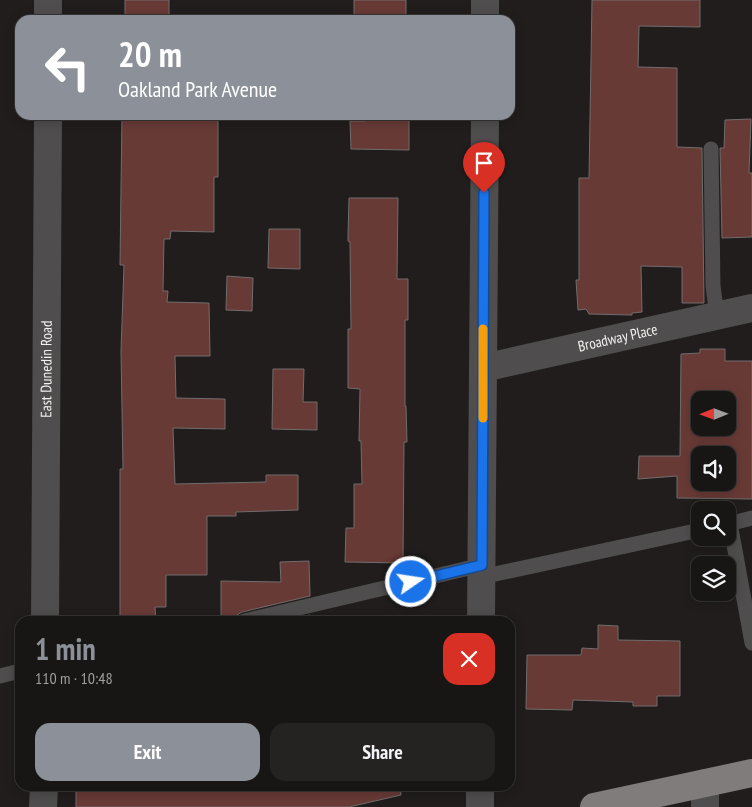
<!DOCTYPE html>
<html lang="en">
<head>
<meta charset="utf-8">
<style>
  body { margin:0; font-family:"PT Sans Narrow",sans-serif; background:#252322; color:#f1f3f6; height:100vh; display:flex; flex-direction:column; font-size:19px; white-space:nowrap }
  * { box-sizing:border-box; margin:0 }
  p { font-size:16px; color:#9f9fa0 }
  .icon { flex:none; width:28px; height:28px; fill:none; stroke:currentColor; stroke-width:2; stroke-linecap:round; stroke-linejoin:round }
  .map { position:relative; flex:1; overflow:hidden }
  .side { position:absolute; left:15px; top:616px; width:500px; height:175px; display:flex; flex-direction:column; background:#181615; border-radius:15px; box-shadow:0 2px 12px #0003,0 0 0 1px #363534 }
  .side>* { flex:none }
  .guide { position:absolute; left:15px; top:15px; width:500px; height:105px; border-radius:15px; box-shadow:0 2px 12px #0003,0 0 0 1px #363534; background:#8c9099; color:#fff; overflow:hidden }
  .needle { width:32px; rotate:269deg }
  .buttons { position:absolute; left:691px; top:391px; display:grid; gap:10px }
  .buttons a { display:grid; place-items:center; width:45px; height:45px; border-radius:10px; background:#181615; box-shadow:0 2px 12px #0003,0 0 0 1px #363534; font-size:25px }
  .pin { position:absolute; display:grid; place-items:center; width:42px; height:42px; color:#fff; margin:-51px -21px; border-radius:50% 50% 50% 0; rotate:-45deg; box-shadow:0 0 5px #0007 }
  .pin .icon { rotate:45deg }
  .me { position:absolute; width:55px; margin:-28px; rotate:77deg; stroke-linejoin:round; filter:drop-shadow(0 0 4px #0008) }
  .turn { display:flex; align-items:center; gap:18px; height:105px; padding:0 20px; font-size:22px }
  .turn .icon { width:65px; height:65px; stroke-width:2.5 }
  .turn b { display:block; font-size:35px; line-height:42px }
  .round { display:grid; place-items:center; flex:none; width:52px; height:52px; border-radius:15px; background:#252322 }
  .head { display:flex; align-items:center; justify-content:space-between; height:85px; padding:0 20px }
  h1 { font-size:30px; font-weight:800; line-height:38px; color:#8c9099 }
  .button { display:flex; gap:10px; margin-top:auto; padding:10px 20px }
  .button a { flex:1; height:58px; border-radius:15px; background:#8c9099; color:#fff; font-size:20px; font-weight:800; line-height:58px; text-align:center }
  .button a+a { background:#252322; color:#f1f3f6 }
  .map>svg:first-child { display:block }
</style>
</head>
<body>
<div class="map">
<svg width="752" height="807" viewBox="0 0 752 807">
  <rect width="100%" height="100%" fill="#201d1c"/>
  <!-- building -->
  <g fill="#683a36" stroke="#716d6d" fill-rule="evenodd">
    <rect x="125" y="0" width="44" height="20"/>
    <rect x="354" y="0" width="52" height="20"/>
    <path d="M592 0H700V27L639 26 638 67 677 68V147L702 148 704 303H682V267L641 266 642 312 632 313V315L589 314 586 309 578 310 576 280H579V178H589Z"/>
    <path d="M122 115H218V177H214V232L171 231 170 239H164L163 291H168L167 302 209 303 210 356H175L176 398 225 399V429L173 428 175 484 266 482V475H298V510L236 512V516H207V575H166V607H155L156 621H120V469H123L121 351 124 265H120Z"/>
    <path d="M366 115H409V150L351 149 350 121H366Z"/>
    <path d="M751 119 749 173H752V237L722 238 720 148H724L725 120Z"/>
    <path d="M349 198H398L397 279H408V320H405V406H406L407 442H404L403 563 345 562 346 528H354V484H362L361 441H359L360 389 348 388V329H351L350 242 348 241V236Z"/>
    <path d="M269 229H300V269L268 268Z"/>
    <path d="M227 276 253 278 252 311 226 310Z"/>
    <path d="M700 349H725V361H752V499L677 498V476L638 479 639 456H680L681 354 700 353ZM700 400H728V428H700ZM700 455H728V482H700Z"/>
    <path d="M273 369H304L303 402H317V430L272 429Z"/>
    <path d="M309 561 310 596 242 612 237 615 235 621H221V581L281 582 280 562Z"/>
    <path d="M310 615V621H284Z"/>
    <path d="M598 625 618 626V640L680 641V696H657V706H633V702L573 700 572 710 526 709 527 655H581L582 648 598 649Z"/>
    <path d="M76 786H400L401 795 349 807H76Z"/>
  </g>
  <g fill="none" stroke-linecap="round" stroke-linejoin="round">
    <!-- lane -->
    <g stroke="#4f4d4d" stroke-width="15">
      <path d="M711 149 713 286 717 316"/>
      <path d="M730 523 752 643"/>
      <path d="M728 524 752 518"/>
      <path d="M481 577 700 530"/>
      <path d="M244 621 482 565"/>
      <path d="M0 676 20 671"/>
    </g>
    <!-- street -->
    <g stroke="#4f4d4d" stroke-width="28">
      <path d="M48 20V0"/>
      <path d="M485 20V0"/>
      <path id="s1" d="M483 368 752 308"/>
      <path id="s2" d="M45 621 48 115"/>
      <path d="M481 621 485 115"/>
      <path d="M43 807 44 786"/>
      <path d="M480 807V786"/>
      <path d="M705 807V783"/>
    </g>
    <!-- primary -->
    <path stroke="#807c7c" stroke-width="28" d="M594 807 752 773"/>
  </g>
  <g fill="none" stroke-linecap="round" stroke-linejoin="round">
    <defs>
      <path id="route" d="M411 582 482 565 484 193"/>
    </defs>
    <!-- route casing -->
    <use href="#route" stroke="#114b97" stroke-width="12"/>
    <!-- route -->
    <use href="#route" stroke="#1a73e8" stroke-width="9"/>
    <!-- slow -->
    <path stroke="#f59e0b" stroke-width="9" d="M483 418V329"/>
  </g>
  <g text-anchor="middle" stroke-width="5" stroke-linejoin="round" paint-order="stroke">
    <!-- street labels -->
    <g font-size="15" fill="#f2efef" stroke="#201d1c">
      <text dy="5" stroke="none"><textPath href="#s1" startOffset="138">Broadway Place</textPath></text>
      <text dy="5" stroke="none"><textPath href="#s2" startOffset="252">East Dunedin Road</textPath></text>
    </g>
  </g>
</svg>
<div class="buttons">
<a><svg class="needle" viewBox="-14 -14 28 28"><path d="M0-13l5 13h-10z" fill="#e53935"/><path d="M0 13l5-13h-10z" fill="#9f9fa0"/></svg></a>
<a><svg class="icon" aria-label="sound" viewBox="0 0 24 24"><path d="M4 9h4l5-4v14l-5-4H4zM17 9q2 3 0 6"/></svg></a>
<a><svg class="icon" aria-label="search" viewBox="0 0 24 24"><circle cx="10" cy="10" r="6"/><path d="M15 15l6 6"/></svg></a>
<a><svg class="icon" aria-label="layers" viewBox="0 0 24 24"><path d="M12 4l9 5-9 5-9-5zM3 14l9 5 9-5"/></svg></a>
</div>
<div class="pin" style="left:484px;top:193px;background:#d93025"><svg class="icon" aria-label="arrive" viewBox="0 0 24 24"><path d="M6 21V4h12l-3 4 3 4H6"/></svg></div>
<svg class="me" style="left:411px;top:582px" viewBox="-20 -20 40 40"><circle r="17" fill="#1a73e8" stroke="#fff" stroke-width="3"/><path d="M0-11L8 9 0 5-8 9z" fill="#fff"/></svg>
<div class="guide">
<div class="turn"><svg class="icon" aria-label="left" viewBox="0 0 24 24"><path d="M17 20v-9H6M10 6l-5 5 5 5"/></svg><div><b>20 m</b>Oakland Park Avenue</div></div>
</div>
<section class="side">
<div class="head"><div><h1>1 min</h1><p>110 m · 10:48</p></div><a class="round" style="background:#d93025;color:#fff"><svg class="icon" aria-label="close" viewBox="0 0 24 24"><path d="M6 6l12 12M18 6L6 18"/></svg></a></div>
<div class="button"><a>Exit</a><a>Share</a></div>
</section>
</div>
</body>
</html>
